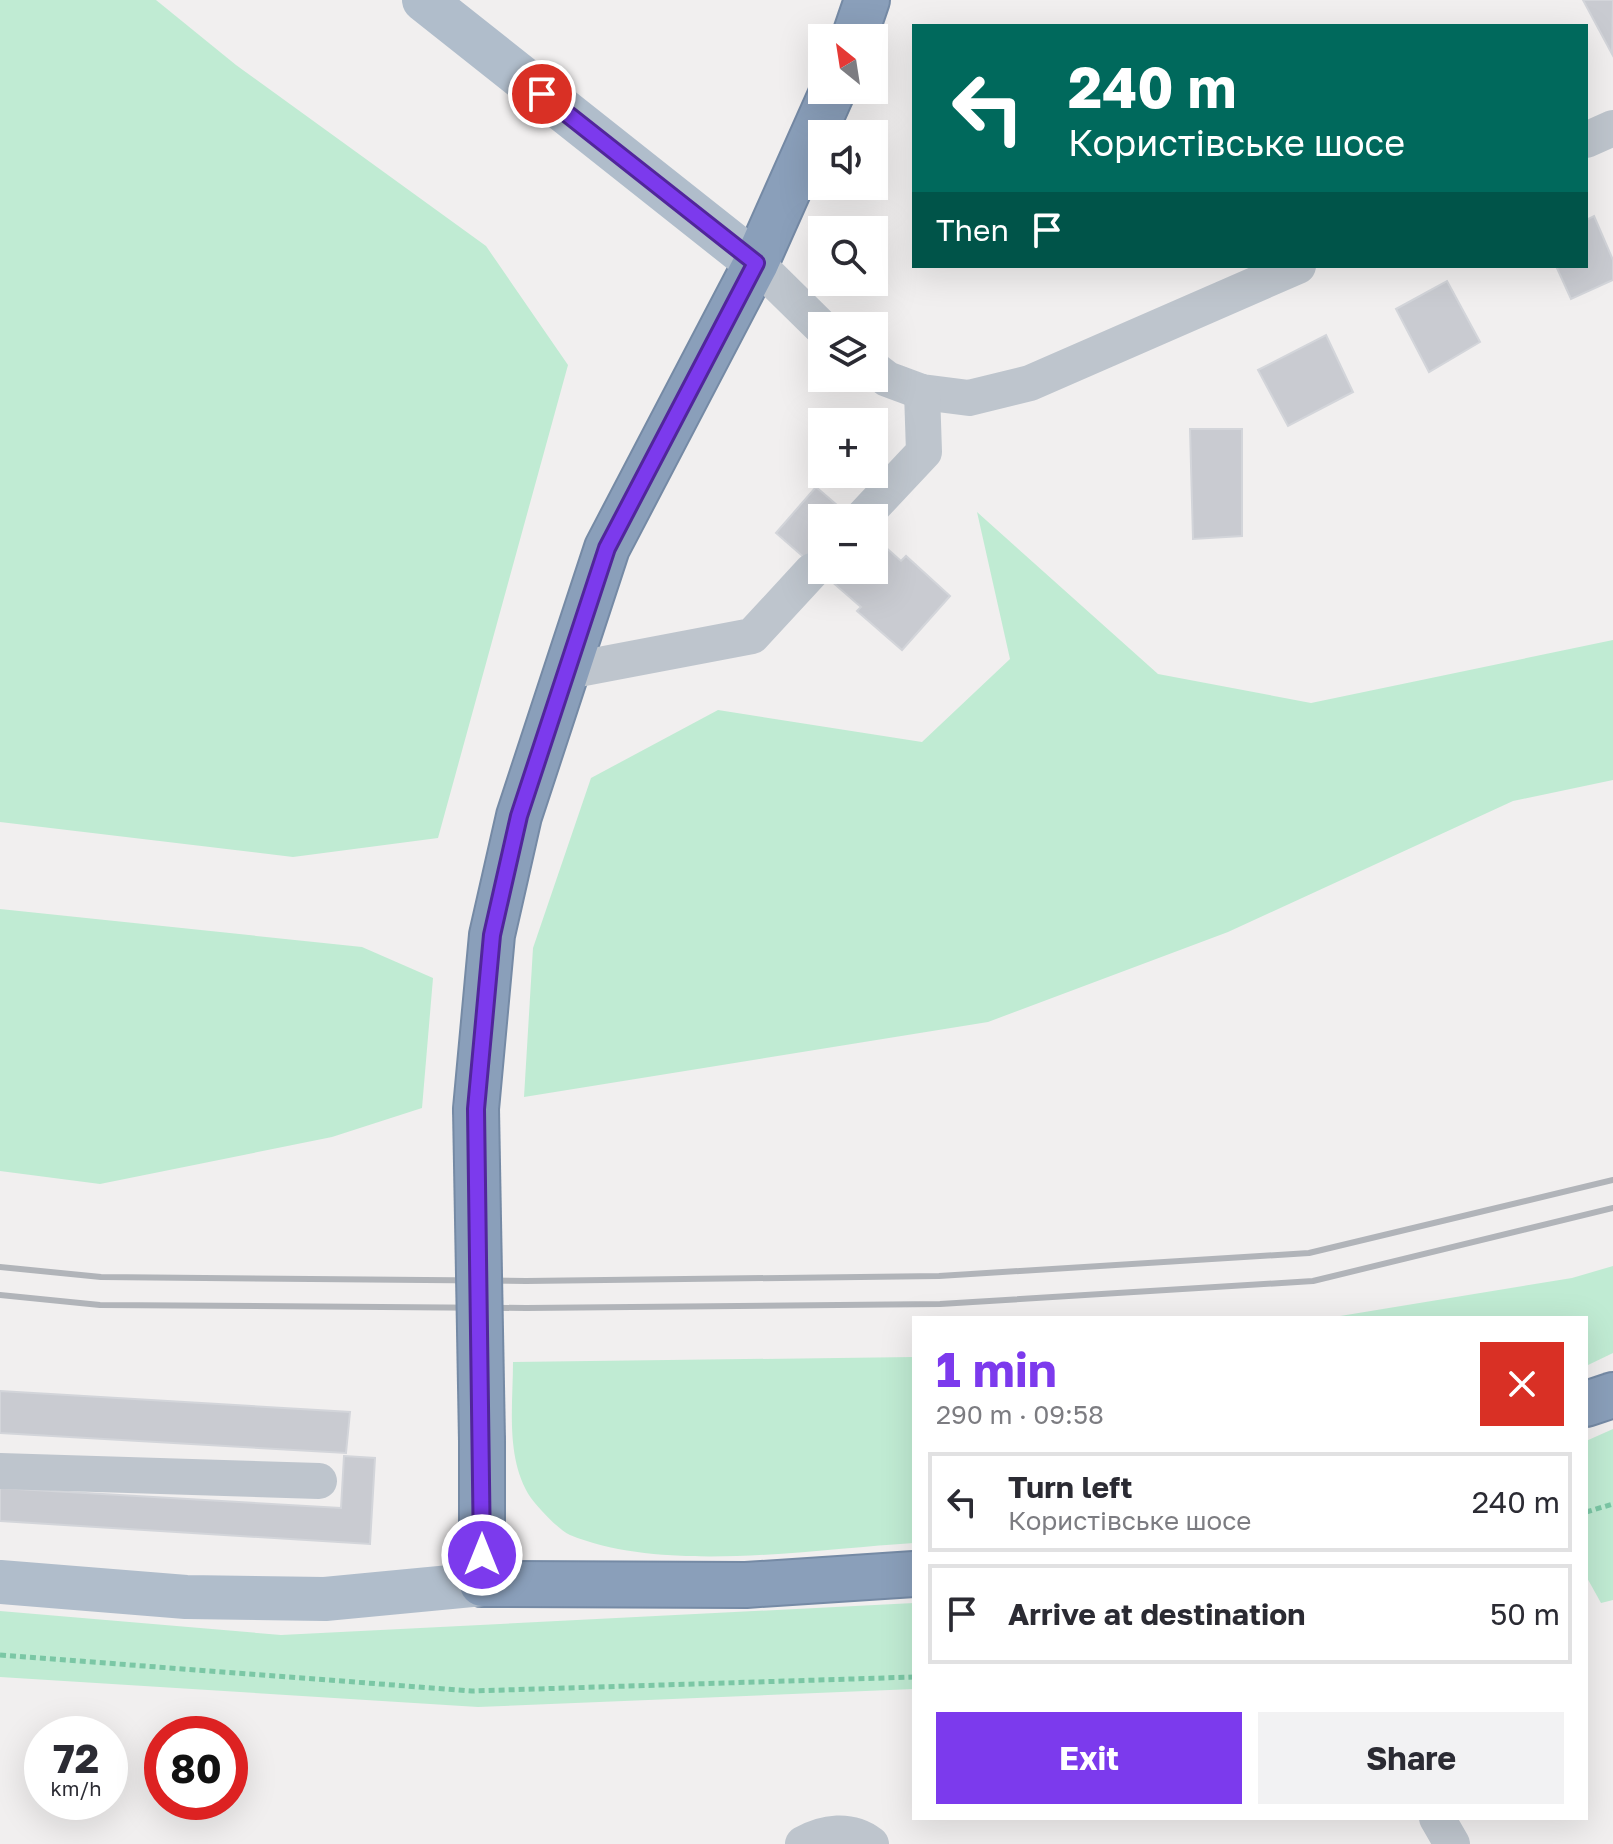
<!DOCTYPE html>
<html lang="en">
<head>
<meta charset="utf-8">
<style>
  body { margin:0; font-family:"Golos Text",sans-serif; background:#f2f2f3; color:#2b2b33; height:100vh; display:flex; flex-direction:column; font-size:30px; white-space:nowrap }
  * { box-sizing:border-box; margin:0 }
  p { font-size:26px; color:#7c7c81 }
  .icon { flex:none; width:44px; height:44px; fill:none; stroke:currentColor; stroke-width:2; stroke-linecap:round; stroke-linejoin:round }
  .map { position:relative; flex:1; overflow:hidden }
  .drawer { position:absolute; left:912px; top:1316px; width:676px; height:504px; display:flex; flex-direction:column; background:#fff; border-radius:0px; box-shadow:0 8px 32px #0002 }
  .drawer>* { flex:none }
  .top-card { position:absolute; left:912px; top:24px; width:676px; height:244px; border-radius:0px; box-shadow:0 8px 32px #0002; background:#00695c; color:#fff; overflow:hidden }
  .needle { width:52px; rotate:330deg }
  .fabs { position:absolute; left:808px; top:24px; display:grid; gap:16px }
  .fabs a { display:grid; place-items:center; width:80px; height:80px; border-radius:0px; background:#fff; box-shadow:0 8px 32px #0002; font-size:40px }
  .speed { position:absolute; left:24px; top:1716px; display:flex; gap:16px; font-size:40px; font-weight:700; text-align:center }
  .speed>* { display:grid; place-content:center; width:104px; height:104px; border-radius:50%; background:#fff; box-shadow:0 8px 32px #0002; line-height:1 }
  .speed small { font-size:20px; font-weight:400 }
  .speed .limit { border:12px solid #d22; background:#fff; color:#111 }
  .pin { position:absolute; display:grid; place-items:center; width:68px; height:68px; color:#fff; margin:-34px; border:4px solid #fff; border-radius:50%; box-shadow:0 2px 8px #0007 }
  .me { position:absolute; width:88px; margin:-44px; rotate:0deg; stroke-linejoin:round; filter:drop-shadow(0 0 6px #0008) }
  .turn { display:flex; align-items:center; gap:28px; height:168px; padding:0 24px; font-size:36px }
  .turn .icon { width:104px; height:104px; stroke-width:2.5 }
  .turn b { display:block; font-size:56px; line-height:68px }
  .then { display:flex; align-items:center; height:76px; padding:0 24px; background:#0003; gap:16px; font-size:30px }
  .round { display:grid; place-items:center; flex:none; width:84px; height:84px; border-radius:0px; background:#f2f2f3 }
  .head { display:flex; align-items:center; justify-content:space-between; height:136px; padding:0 24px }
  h1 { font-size:48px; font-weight:700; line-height:60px; color:#7c3aed }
  .cta { display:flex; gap:16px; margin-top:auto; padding:16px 24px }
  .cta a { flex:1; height:92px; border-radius:0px; background:#7c3aed; color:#fff; font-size:32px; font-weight:700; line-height:92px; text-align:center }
  .cta a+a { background:#f2f2f3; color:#2b2b33 }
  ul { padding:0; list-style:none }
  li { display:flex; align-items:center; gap:24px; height:100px; margin:0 16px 12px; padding:0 8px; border:4px solid #e1e1e2; border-radius:0px }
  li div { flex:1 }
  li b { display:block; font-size:30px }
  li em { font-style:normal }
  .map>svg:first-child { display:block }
</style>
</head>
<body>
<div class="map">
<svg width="1613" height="1844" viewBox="0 0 1613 1844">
  <rect width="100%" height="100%" fill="#f1efef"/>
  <!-- green -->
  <g fill="#c0ebd3">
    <path d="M0 0H156L236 65 486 246 568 365 438 838 293 857 0 822Z"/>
    <path d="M977 512 1158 674 1311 703 1613 640V780L1513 801 1228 932 988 1022 524 1097 533 948 591 778 718 710 922 742 1010 659Z"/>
    <path d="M0 909 362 947 433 978 422 1108 332 1137 100 1184 0 1171Z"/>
    <path d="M1613 1266V1353L1586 1366V1318H1328L1572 1278Z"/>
    <path d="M914 1357V1543C813 1549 665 1574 570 1535 559 1530 539 1509 531 1498 505 1459 513 1406 513 1362Z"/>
    <path d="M1613 1429V1600L1601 1603 1586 1576V1441Z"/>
    <path d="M914 1603V1689L478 1707 0 1677V1611L281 1635Z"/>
  </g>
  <!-- building -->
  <g fill="#c9cbd1" stroke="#d3d5da" stroke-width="2">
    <path d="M1583 0H1613L1612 54Z"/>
    <path d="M1594 216 1613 260V280L1571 299 1556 266H1586V220Z"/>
    <path d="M1447 281 1480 342 1429 372 1396 309Z"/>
    <path d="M1326 335 1353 392 1288 426 1258 370Z"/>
    <path d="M1190 429H1242V536L1193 539Z"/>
    <path d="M816 487 852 518H822V570H874V537L901 561 906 556 950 596 902 650 857 611 861 607 776 533Z"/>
    <path d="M0 1391 350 1412 346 1453 0 1433Z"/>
    <path d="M344 1456 375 1458 370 1544 0 1521V1488L341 1508Z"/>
  </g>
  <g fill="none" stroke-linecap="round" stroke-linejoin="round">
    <defs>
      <g id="highway">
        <path d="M854 38 867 0"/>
        <path d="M476 1109 492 935 519 816 607 548 756 263 833 90"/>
        <path d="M1586 1404 1613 1395"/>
        <path d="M482 1441V1584L746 1585 914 1574"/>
      </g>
    </defs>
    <!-- highway casing -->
    <use href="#highway" stroke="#758aa5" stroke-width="48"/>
    <!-- path -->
    <g stroke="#7bc7a5" stroke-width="5" stroke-dasharray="6 4" stroke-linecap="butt">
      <path d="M1586 1512 1613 1504"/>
      <path d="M0 1655 472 1691 914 1677"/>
    </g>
    <!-- minor -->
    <g stroke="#bec5cd" stroke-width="36">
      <path d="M1586 140 1613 128"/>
      <path d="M756 263 822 328"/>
      <path d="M874 369 887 379 922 392 969 398 1030 383 1298 266"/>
      <path d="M862 518 924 452 922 392"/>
      <path d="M568 671 752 636 812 571"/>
      <path d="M0 1471 319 1481"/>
      <path d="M1437 1818 1452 1844"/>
      <path d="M803 1844C824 1832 850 1828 871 1844"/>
    </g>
    <!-- major -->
    <g stroke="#b0bdcb" stroke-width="44">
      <path d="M424 0 756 263"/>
      <path d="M0 1582 186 1597 325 1599 482 1584"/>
    </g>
    <!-- highway -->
    <use href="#highway" stroke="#8a9fba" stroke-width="44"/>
    <!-- rail -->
    <g stroke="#b1b4b9" stroke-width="6">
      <path d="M0 1267 101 1277 526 1281 939 1276 1309 1253 1613 1180"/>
      <path d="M0 1295 100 1305 526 1308 940 1304 1313 1281 1613 1208"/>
    </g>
    <defs>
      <path id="highway-bridge" d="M476 1109 482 1441"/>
    </defs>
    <!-- highway-bridge casing -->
    <use href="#highway-bridge" stroke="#758aa5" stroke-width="48" stroke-linecap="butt"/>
    <!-- highway-bridge -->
    <use href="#highway-bridge" stroke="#8a9fba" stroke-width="44"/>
  </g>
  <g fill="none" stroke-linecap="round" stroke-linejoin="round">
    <defs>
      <path id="route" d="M482 1555 476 1109 492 935 519 816 607 548 756 263 542 94"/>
    </defs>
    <!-- route casing -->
    <use href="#route" stroke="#51269a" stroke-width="20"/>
    <!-- route -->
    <use href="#route" stroke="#7c3aed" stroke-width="14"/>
  </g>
</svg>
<div class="fabs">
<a><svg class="needle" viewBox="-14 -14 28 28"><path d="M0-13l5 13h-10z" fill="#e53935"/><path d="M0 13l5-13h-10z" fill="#7c7c81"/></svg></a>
<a><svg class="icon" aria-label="sound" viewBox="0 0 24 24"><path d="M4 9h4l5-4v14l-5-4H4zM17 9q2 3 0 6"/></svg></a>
<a><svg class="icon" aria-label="search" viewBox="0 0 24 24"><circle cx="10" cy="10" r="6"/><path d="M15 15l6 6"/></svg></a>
<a><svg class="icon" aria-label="layers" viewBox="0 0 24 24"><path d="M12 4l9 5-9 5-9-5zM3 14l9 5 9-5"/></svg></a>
<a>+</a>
<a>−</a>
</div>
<div class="speed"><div>72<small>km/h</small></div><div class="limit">80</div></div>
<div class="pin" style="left:542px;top:94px;background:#d93025"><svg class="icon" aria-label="arrive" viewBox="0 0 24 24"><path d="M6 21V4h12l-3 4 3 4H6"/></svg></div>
<svg class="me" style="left:482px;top:1555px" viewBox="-20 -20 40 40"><circle r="17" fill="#7c3aed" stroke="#fff" stroke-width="3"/><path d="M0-11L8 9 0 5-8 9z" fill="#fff"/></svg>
<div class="top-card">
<div class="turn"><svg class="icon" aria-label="left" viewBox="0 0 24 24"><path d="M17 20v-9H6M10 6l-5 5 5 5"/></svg><div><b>240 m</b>Користівське шосе</div></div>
<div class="then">Then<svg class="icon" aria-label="arrive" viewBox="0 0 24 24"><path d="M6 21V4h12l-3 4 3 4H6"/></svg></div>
</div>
<section class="drawer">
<div class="head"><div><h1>1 min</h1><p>290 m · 09:58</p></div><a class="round" style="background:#d93025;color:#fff"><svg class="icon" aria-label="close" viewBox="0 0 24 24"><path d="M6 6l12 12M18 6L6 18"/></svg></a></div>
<ul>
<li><svg class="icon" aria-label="left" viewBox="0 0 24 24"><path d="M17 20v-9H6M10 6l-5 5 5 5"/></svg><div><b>Turn left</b><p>Користівське шосе</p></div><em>240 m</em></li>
<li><svg class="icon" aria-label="arrive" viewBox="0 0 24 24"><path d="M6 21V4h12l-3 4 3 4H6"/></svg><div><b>Arrive at destination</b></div><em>50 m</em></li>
</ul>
<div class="cta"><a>Exit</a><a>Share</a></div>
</section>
</div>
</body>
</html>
